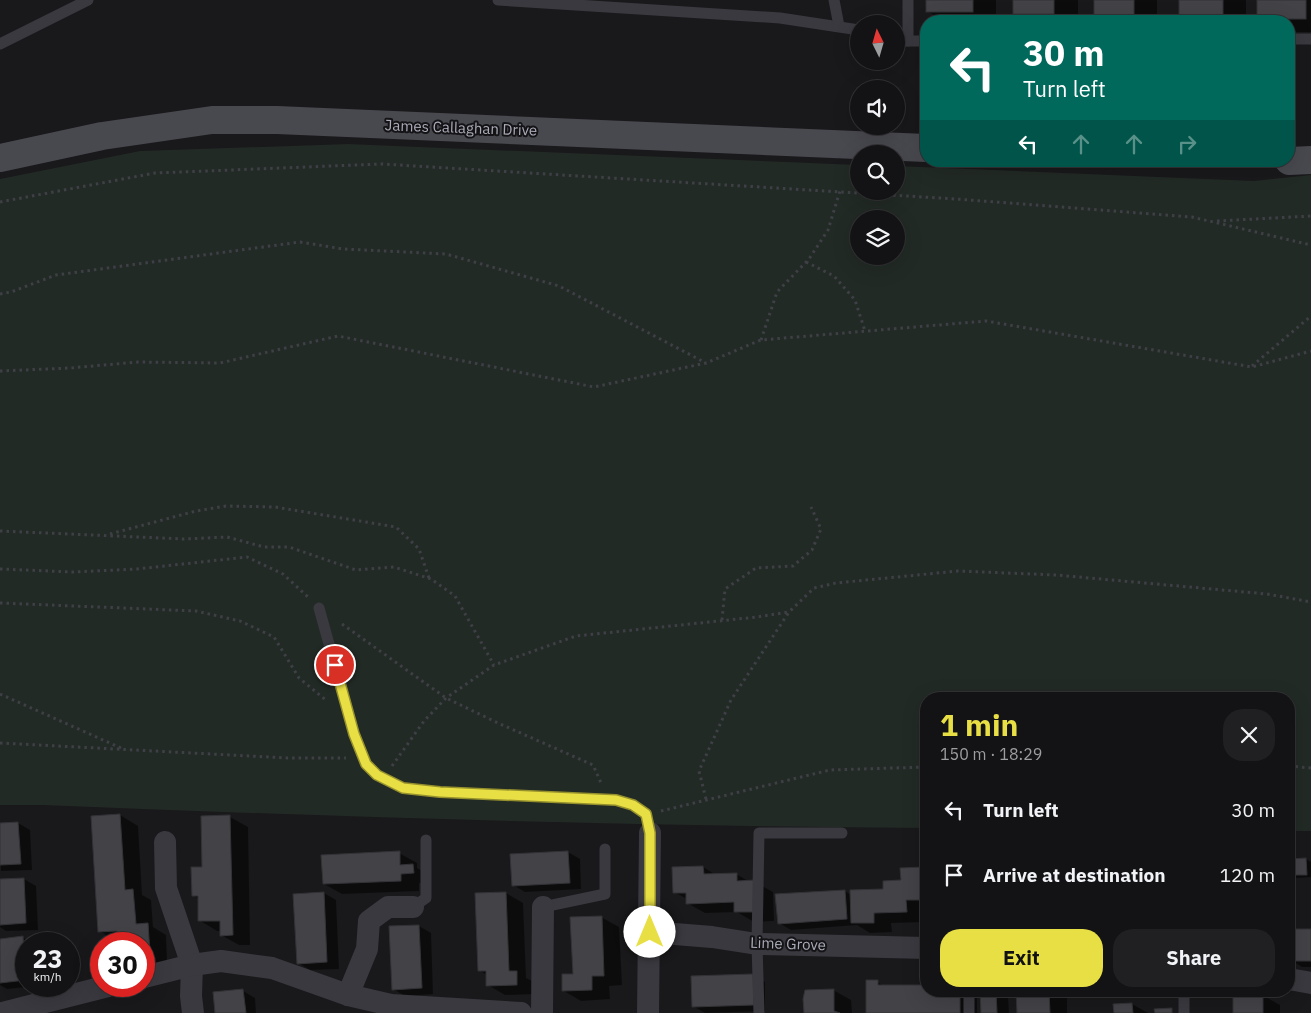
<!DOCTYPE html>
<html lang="en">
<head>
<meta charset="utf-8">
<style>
  body { margin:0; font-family:"IBM Plex Sans",sans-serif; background:#202022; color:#f1f3f6; height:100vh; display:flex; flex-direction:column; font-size:19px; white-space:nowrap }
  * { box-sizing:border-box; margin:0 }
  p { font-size:16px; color:#9d9ea0 }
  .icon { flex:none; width:28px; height:28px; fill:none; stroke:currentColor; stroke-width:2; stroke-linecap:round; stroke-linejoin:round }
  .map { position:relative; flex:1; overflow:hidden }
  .drawer { position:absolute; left:920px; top:692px; width:375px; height:305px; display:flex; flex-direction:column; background:#131214; border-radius:20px; box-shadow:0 5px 20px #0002,0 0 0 1px #323234 }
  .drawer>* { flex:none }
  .top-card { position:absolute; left:920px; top:15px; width:375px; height:152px; border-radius:20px; box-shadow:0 5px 20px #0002,0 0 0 1px #323234; background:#00695c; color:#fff; overflow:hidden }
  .needle { width:32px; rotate:355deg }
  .controls { position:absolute; left:850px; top:15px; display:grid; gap:10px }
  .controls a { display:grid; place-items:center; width:55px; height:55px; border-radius:50%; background:#131214; box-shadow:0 5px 20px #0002,0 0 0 1px #323234; font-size:25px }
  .speed { position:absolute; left:15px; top:932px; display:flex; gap:10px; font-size:25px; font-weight:700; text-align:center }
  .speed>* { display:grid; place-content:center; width:65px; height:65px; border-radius:50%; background:#131214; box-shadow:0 5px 20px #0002,0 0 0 1px #323234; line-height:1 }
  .speed small { font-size:12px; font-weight:400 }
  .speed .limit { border:8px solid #d22; background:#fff; color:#111 }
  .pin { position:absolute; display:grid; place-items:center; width:42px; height:42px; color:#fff; margin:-21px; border:2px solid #fff; border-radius:50%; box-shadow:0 1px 5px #0007 }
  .me { position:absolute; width:55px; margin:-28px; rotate:0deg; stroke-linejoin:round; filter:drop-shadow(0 0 4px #0008) }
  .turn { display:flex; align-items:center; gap:18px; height:105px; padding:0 20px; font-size:22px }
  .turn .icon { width:65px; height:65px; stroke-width:2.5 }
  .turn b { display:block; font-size:35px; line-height:42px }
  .lanes { display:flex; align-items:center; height:48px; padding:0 20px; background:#0003; justify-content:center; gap:25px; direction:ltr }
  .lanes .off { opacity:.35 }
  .round { display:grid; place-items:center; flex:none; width:52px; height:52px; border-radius:20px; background:#202022 }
  .summary { display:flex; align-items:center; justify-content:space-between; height:85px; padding:0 20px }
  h1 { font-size:30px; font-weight:700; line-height:38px; color:#e7df44 }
  .button { display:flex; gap:10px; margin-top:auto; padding:10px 20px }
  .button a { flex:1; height:58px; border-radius:20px; background:#e7df44; color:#111; font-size:20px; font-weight:700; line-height:58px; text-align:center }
  .button a+a { background:#202022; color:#f1f3f6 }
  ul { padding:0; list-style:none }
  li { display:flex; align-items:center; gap:15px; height:65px; padding:0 20px }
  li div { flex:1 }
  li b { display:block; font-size:19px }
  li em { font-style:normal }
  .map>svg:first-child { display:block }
</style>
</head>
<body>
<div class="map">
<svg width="1311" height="1013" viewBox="0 0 1311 1013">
  <rect width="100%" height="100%" fill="#19181a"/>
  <!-- green -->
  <path fill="#222a25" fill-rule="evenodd" d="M348 144 859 165V191H896V166L1254 181 1311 175V831H1289V699H926V828C631 826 337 817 42 805H0V179L140 151ZM859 219H896V256H859Z"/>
  <!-- shadow -->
  <g fill="#0007">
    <path d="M927 0H996V21H944L927 11Z"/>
    <path d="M1014 0H1078V21H1028L1014 13Z"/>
    <path d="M1096 0H1157V21H1107L1096 15Z"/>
    <path d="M1180 0H1246V21H1188L1180 16Z"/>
    <path d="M1258 0H1311V32H1289V21H1264L1258 18Z"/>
    <path d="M120 815 138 826 142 895 151 900 153 927 166 935 167 963 144 965V944L117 941 99 931Z"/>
    <path d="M230 817 248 827 250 945H239L221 935V931H217L199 920V899L193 895 203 868Z"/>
    <path d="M18 823 30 830 32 870 1 871 0 824Z"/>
    <path d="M568 852 580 859 581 889 525 892 513 885Z"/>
    <path d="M399 853 417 863V868L431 876V883H419V891L342 894 324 884Z"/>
    <path d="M1306 859 1311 862V877L1297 878 1292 875Z"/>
    <path d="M703 867 716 875 736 874 750 882H755L773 892 774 921 754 922 737 912 705 913 687 903V899L674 892Z"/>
    <path d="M926 868V910H924V922L891 923 892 932 870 933 857 925 791 930 779 923 845 891 851 895 884 890 902 881V869Z"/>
    <path d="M24 879 36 886 38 930 6 931 0 927V880Z"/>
    <path d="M324 893 336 900 339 969 310 970 298 963Z"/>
    <path d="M506 893 523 903 526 978 534 982 535 994 505 995 488 985 487 975 479 970Z"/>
    <path d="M601 917 619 927 622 985 609 986 610 999 581 1001 564 991 574 975Z"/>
    <path d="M419 926 431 933 433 994 405 996 393 989Z"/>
    <path d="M1311 930V967H1302L1291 960Z"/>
    <path d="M22 937 33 944H26V986H35L7 989 0 985V940Z"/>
    <path d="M753 976 765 982V1011L705 1013 693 1006Z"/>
    <path d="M877 982 886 987H926V991H967L977 997V1013H867Z"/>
    <path d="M833 990 851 1000 852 1013H805Z"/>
    <path d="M243 991 255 998 256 1013H216Z"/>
    <path d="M981 991H997L1008 997 1009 1013H982Z"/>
    <path d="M1017 991H1060L1067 995V1013H1018Z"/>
    <path d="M1262 995 1280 1005V1013H1234Z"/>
    <path d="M1132 1004 1148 1013H1115V1005Z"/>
  </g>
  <!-- building -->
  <g fill="#434247" stroke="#333236">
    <rect x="926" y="0" width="47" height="12"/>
    <rect x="1013" y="0" width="41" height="14"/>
    <path d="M1094 0H1134V15L1094 16Z"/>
    <rect x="1179" y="0" width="44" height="17"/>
    <rect x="1257" y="0" width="49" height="19"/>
    <path d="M120 814 125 890 133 889 136 924 148 923 150 954H144V944H118L117 931 98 932 91 816Z"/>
    <path d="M230 815 233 935 220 936V921H198V896H192L191 867H202L201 816Z"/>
    <path d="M18 822 21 864 0 865V823Z"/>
    <path d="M400 851V865L413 864 414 873 401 874V881L323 884 321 855Z"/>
    <path d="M568 851 570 883 512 886 510 854Z"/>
    <path d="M1306 858 1307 875H1291L1290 859Z"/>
    <path d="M703 866 704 874 737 873V881L756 880 757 912H734V902L686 904V893H673L672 867Z"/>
    <path d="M926 867V900H906L907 912 874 913V923H851L850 890 883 889V881L901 880 900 868Z"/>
    <path d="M24 878 26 923 0 925V879Z"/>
    <path d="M845 890 847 919 778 924 775 894Z"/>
    <path d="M324 892 327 962 297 964 293 894Z"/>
    <path d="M506 892 509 971H517V985L486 986V971H478L475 893Z"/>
    <path d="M602 916 604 976H592V990L562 991V974H573L570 917Z"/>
    <path d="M419 925 422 988 392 990 389 926Z"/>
    <rect x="1289" y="929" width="22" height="32"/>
    <path d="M23 936 26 980 0 983V939Z"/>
    <path d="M753 974 754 1005 692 1007 691 976Z"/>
    <path d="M866 980H878V985H926V991H960V1013H866Z"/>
    <path d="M243 989 246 1013H215L213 992Z"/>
    <path d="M834 989V1011L840 1013H804L803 999 805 990Z"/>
    <path d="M980 991H996L997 1013H981Z"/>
    <path d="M1016 991H1049L1050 1013H1017Z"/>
    <rect x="1233" y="994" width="30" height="19"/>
    <path d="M1132 1003 1133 1013H1114L1113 1004Z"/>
    <path d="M1172 1008V1013H1155L1154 1009Z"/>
  </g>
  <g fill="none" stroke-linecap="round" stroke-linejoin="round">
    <!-- path -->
    <g stroke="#3f3f46" stroke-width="3" stroke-dasharray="2.5 4" stroke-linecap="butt">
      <path d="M0 202 155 173 382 164 956 199 1192 217 1311 245"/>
      <path d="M1217 221 1311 216"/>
      <path d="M806 262 834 276 855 300 865 331"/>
      <path d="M0 294 11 292 56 275 300 242 343 249 446 254 559 286 706 363"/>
      <path d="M761 340 777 292 809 259 828 230 840 191"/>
      <path d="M1252 366 1311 316"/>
      <path d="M0 371 70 368 138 362 220 363 338 336 594 387 706 363 761 340 986 321 1252 367 1311 351"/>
      <path d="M0 531 184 539 227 537 264 547H289L356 570 394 567 431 579 455 596 494 665"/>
      <path d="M110 534 196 511 226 506 275 507 396 527 419 549 429 578"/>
      <path d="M0 569 73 572 137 569 247 557 283 574 308 597"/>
      <path d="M0 603 196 611 240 621 274 637 299 678 327 701"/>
      <path d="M722 620 725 589 756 568 793 566 812 550 821 529 811 507"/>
      <path d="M342 624 446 698 498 723 593 765 601 783"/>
      <path d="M0 694 121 748"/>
      <path d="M0 743 288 758H346"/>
      <path d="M392 766 424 721 446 698 494 665 576 636 757 617 789 612"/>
      <path d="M1289 766 1311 768"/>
      <path d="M706 799 699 771 731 700 789 612 814 588 836 583 958 571 1056 575 1267 594 1311 602"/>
      <path d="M661 811 830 770 926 767"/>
    </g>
    <!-- lane -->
    <g stroke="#3a393f" stroke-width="11">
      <path d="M498 0 780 18 859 30"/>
      <path d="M834 0 839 26"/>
      <path d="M896 39 905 41H926"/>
      <path d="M1289 39H1311"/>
      <path d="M908 41V0"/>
      <path d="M0 44 88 0"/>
      <path d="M319 608 354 734 366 764 377 775 403 788 439 792 616 800 633 805 646 814 650 833"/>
      <path d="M413 907 426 898V840"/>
      <path d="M543 907 605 894V849"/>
      <path d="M759 1013 757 944 759 833H842"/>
      <path d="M969 1013V991"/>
      <path d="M1184 1013V991"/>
    </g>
    <!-- street -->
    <g stroke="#3a393f" stroke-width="22">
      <path d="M165 842 166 888 192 965 191 996 193 1013"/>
      <path d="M650 932 712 937 757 944 926 948"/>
      <path d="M144 977 192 965 221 961 272 968 348 995 391 1005 521 1013"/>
      <path d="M1289 979 1311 983"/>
      <path d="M348 995 367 949 369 921 388 907H413"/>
      <path d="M2 1013 108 986"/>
      <path d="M542 1013 543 907"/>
      <path d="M648 1013 650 833"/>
    </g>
    <!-- secondary -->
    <g stroke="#48484f" stroke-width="28">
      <path d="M0 158 102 136 212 120H277L926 148"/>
      <path d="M1289 161 1311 160"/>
    </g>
  </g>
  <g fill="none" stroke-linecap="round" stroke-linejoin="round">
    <defs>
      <path id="route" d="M335 665 354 734 366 764 377 775 403 788 440 792 616 800 633 805 646 814 650 833V932"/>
    </defs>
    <!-- route casing -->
    <use href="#route" stroke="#96912c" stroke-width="12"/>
    <!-- route -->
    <use href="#route" stroke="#e7df44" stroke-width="9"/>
  </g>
  <g text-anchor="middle" stroke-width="4" stroke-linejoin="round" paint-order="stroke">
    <!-- street labels -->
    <g font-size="15" fill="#abacb9" stroke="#141315">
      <text transform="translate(461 128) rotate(2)" y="5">James Callaghan Drive</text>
      <text transform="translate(788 944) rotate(2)" y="5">Lime Grove</text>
    </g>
  </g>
</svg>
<div class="controls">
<a><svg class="needle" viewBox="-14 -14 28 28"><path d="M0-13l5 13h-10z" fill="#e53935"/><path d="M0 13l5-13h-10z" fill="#9d9ea0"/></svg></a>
<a><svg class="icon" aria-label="sound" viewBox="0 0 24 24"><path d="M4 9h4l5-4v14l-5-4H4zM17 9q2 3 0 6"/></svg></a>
<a><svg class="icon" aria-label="search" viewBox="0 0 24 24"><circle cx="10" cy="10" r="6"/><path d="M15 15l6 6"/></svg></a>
<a><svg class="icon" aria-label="layers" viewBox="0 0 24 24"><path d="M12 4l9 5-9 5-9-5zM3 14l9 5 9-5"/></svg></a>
</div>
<div class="speed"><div>23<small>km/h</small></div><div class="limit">30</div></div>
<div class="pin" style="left:335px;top:665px;background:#d93025"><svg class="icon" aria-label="arrive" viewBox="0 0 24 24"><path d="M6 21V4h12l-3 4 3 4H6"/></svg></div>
<svg class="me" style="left:650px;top:932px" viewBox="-20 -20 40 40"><circle r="19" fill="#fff"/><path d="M0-13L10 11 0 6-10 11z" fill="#e7df44"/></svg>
<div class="top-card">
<div class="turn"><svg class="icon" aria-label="left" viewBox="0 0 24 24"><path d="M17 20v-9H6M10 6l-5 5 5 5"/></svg><div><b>30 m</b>Turn left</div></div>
<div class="lanes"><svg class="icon" aria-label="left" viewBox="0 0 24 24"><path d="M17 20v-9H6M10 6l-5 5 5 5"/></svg><svg class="icon off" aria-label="ahead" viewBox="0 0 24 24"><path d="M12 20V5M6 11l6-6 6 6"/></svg><svg class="icon off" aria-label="ahead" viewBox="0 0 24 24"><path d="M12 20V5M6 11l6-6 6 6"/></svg><svg class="icon off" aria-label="right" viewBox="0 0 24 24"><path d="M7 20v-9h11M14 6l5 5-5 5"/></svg></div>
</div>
<section class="drawer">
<div class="summary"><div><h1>1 min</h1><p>150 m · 18:29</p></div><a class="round"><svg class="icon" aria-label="close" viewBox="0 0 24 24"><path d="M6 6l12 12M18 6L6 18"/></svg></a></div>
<ul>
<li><svg class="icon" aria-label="left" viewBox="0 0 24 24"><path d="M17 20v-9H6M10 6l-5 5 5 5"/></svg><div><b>Turn left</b></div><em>30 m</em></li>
<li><svg class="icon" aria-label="arrive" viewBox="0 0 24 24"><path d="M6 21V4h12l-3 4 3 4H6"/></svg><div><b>Arrive at destination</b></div><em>120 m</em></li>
</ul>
<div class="button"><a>Exit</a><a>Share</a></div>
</section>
</div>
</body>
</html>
